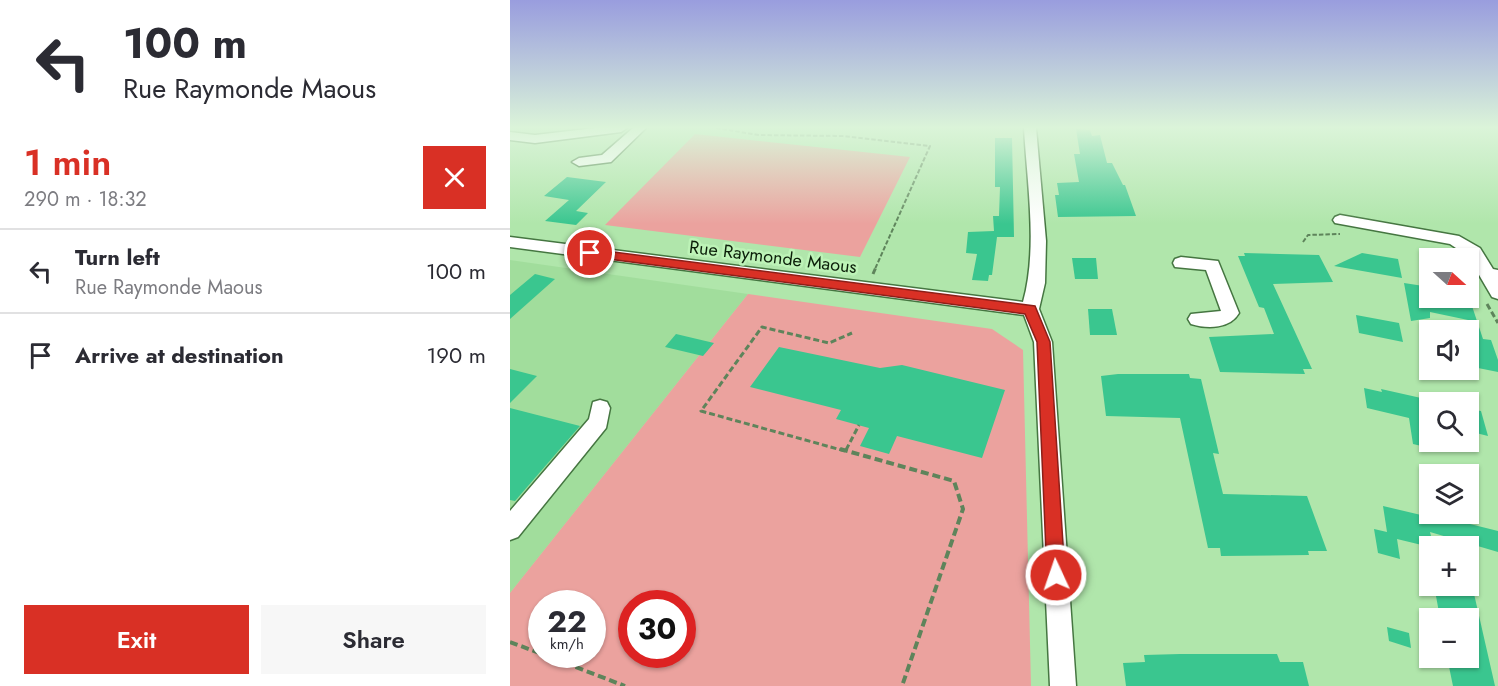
<!DOCTYPE html>
<html lang="en">
<head>
<meta charset="utf-8">
<style>
  body { margin:0; font-family:Jost,sans-serif; background:#f7f7f7; color:#2b2b33; height:100vh; display:flex; flex-direction:column; font-size:22px; white-space:nowrap }
  * { box-sizing:border-box; margin:0 }
  p { font-size:20px; color:#7c7c81 }
  .icon { flex:none; width:33px; height:33px; fill:none; stroke:currentColor; stroke-width:2; stroke-linecap:round; stroke-linejoin:round }
  .map { position:relative; flex:1; overflow:hidden }
  .panel { display:flex; flex-direction:column; background:#fff; width:510px }
  .panel>* { flex:none }
  .guide { background:#fff; color:#2b2b33; overflow:hidden }
  .needle { width:39px; rotate:111deg }
  .controls { position:absolute; left:909px; top:248px; display:grid; gap:12px }
  .controls a { display:grid; place-items:center; width:60px; height:60px; border-radius:0px; background:#fff; box-shadow:0 2px 4px #0004; font-size:30px }
  .speed { position:absolute; left:18px; top:590px; display:flex; gap:12px; font-size:30px; font-weight:700; text-align:center }
  .speed>* { display:grid; place-content:center; width:78px; height:78px; border-radius:50%; background:#fff; box-shadow:0 2px 4px #0004; line-height:1 }
  .speed small { font-size:15px; font-weight:400 }
  .speed .limit { border:9px solid #d22; background:#fff; color:#111 }
  .pin { position:absolute; display:grid; place-items:center; width:51px; height:51px; color:#fff; margin:-26px; border:3px solid #fff; border-radius:50%; box-shadow:0 2px 6px #0007 }
  .me { position:absolute; width:66px; margin:-33px; rotate:357deg; stroke-linejoin:round; filter:drop-shadow(0 0 4px #0008) }
  .turn { display:flex; align-items:center; gap:21px; height:126px; padding:0 24px; font-size:27px }
  .turn .icon { width:78px; height:78px; stroke-width:2.5 }
  .turn b { display:block; font-size:42px; line-height:51px }
  .round { display:grid; place-items:center; flex:none; width:63px; height:63px; border-radius:0px; background:#f7f7f7 }
  .overview { display:flex; align-items:center; justify-content:space-between; height:102px; padding:0 24px }
  h1 { font-size:36px; font-weight:600; line-height:45px; color:#d93025 }
  .primary-button { display:flex; gap:12px; margin-top:auto; padding:12px 24px }
  .primary-button a { flex:1; height:69px; border-radius:0px; background:#d93025; color:#fff; font-size:24px; font-weight:600; line-height:69px; text-align:center }
  .primary-button a+a { background:#f7f7f7; color:#2b2b33 }
  ul { padding:0; list-style:none }
  li { display:flex; align-items:center; gap:18px; height:84px; padding:0 24px; border-top:2px solid #e1e1e2 }
  li div { flex:1 }
  li b { display:block; font-size:22px }
  li em { font-style:normal }
  main { display:flex; flex:1; min-height:0 }
  .map>svg:first-child { display:block }
</style>
</head>
<body>
<main>
<section class="panel">
<div class="guide">
<div class="turn"><svg class="icon" aria-label="left" viewBox="0 0 24 24"><path d="M17 20v-9H6M10 6l-5 5 5 5"/></svg><div><b>100 m</b>Rue Raymonde Maous</div></div>
</div>
<div class="overview"><div><h1>1 min</h1><p>290 m · 18:32</p></div><a class="round" style="background:#d93025;color:#fff"><svg class="icon" aria-label="close" viewBox="0 0 24 24"><path d="M6 6l12 12M18 6L6 18"/></svg></a></div>
<ul>
<li><svg class="icon" aria-label="left" viewBox="0 0 24 24"><path d="M17 20v-9H6M10 6l-5 5 5 5"/></svg><div><b>Turn left</b><p>Rue Raymonde Maous</p></div><em>100 m</em></li>
<li><svg class="icon" aria-label="arrive" viewBox="0 0 24 24"><path d="M6 21V4h12l-3 4 3 4H6"/></svg><div><b>Arrive at destination</b></div><em>190 m</em></li>
</ul>
<div class="primary-button"><a>Exit</a><a>Share</a></div>
</section>
<div class="map">
<svg width="988" height="686" viewBox="0 0 988 686">
  <rect width="100%" height="100%" fill="#b0e6ab"/>
  <!-- built -->
  <path fill="#a1dd9c" d="M0 260 238 294 0 593Z"/>
  <!-- green -->
  <g fill="#eba29e" fill-rule="evenodd">
    <path d="M185 134 400 157 350 257 95 225Z"/>
    <path d="M238 294 482 329 513 350 521 686H0V593ZM32 603H82V654H32ZM122 603H172V654H122Z"/>
  </g>
  <!-- building -->
  <g fill="#3ac68f">
    <path d="M566 129 580 130 582 136 590 135 597 163H602L613 185H615L626 216 548 217 545 195H549L547 183 569 182 564 154H570Z"/>
    <path d="M485 138H502L504 237H487L482 275H479L478 281 462 280 467 254 456 253 458 232 484 231 483 216H489L490 187H485Z"/>
    <path d="M57 177 96 182 66 211 78 213 66 225 35 221 59 200 34 196Z"/>
    <path d="M734 253 809 255 823 282 763 284 802 369H793L795 374 710 372 699 337 764 334 754 308 749 307 728 256H735Z"/>
    <path d="M852 253 888 259 892 278 824 266Z"/>
    <path d="M562 258H586L588 279H565Z"/>
    <path d="M25 274 45 279 0 319V295Z"/>
    <path d="M894 283 920 287V297H959L973 339 981 340 988 360V372L963 367 958 353V320L920 312V318L901 321Z"/>
    <path d="M578 309H602L607 335H580Z"/>
    <path d="M846 315 889 323 893 342 849 333Z"/>
    <path d="M166 334 204 343 193 356 155 347Z"/>
    <path d="M269 347 370 368 392 365 495 390 472 458 387 436 379 454 350 446 359 428 326 419 331 410 240 387Z"/>
    <path d="M0 369 27 376 0 403Z"/>
    <path d="M608 374H679L680 378 691 379 709 454 703 453 713 494 797 496 817 551H798L799 555 711 556 710 548H698L670 418 596 416 591 376Z"/>
    <path d="M854 388 872 392 871 389 920 400V448L903 444 899 418 857 408Z"/>
    <path d="M0 408 70 426 5 501 0 500Z"/>
    <path d="M958 409 971 411 978 436 958 431Z"/>
    <path d="M873 506 928 519 926 513H942L944 520 988 531V552L920 532 923 544 920 543V547L887 539 890 559 868 553 864 529 877 532Z"/>
    <path d="M924 585H962L985 686H943L937 657H958V618H930Z"/>
    <path d="M877 627 899 633 901 648 879 641Z"/>
    <path d="M670 654H767L770 662H793L799 686H616L613 663 635 662 634 655Z"/>
  </g>
  <g fill="none" stroke-linecap="round" stroke-linejoin="round">
    <defs>
      <g id="minor">
        <path d="M85 128H117L111 132 25 143 0 140V132L25 135Z"/>
        <path d="M123 128H136L101 162 69 166 62 162 69 158 92 155Z"/>
        <path d="M514 128H526L536 241 535 283 529 309 542 342 566 686H540L524 342 514 315 0 247V237L513 302C528 249 517 183 514 128Z"/>
        <path d="M830 215 949 236 970 248 983 269 988 270V299L982 297 958 256 940 244 825 223 823 220 825 217Z"/>
        <path d="M671 257 708 261 729 313C720 329 697 329 681 324L678 319 681 314 711 311 696 270 665 267 663 263 665 259Z"/>
        <path d="M90 400 97 402 100 408 96 428 8 537 0 540V511L79 419 83 402Z"/>
      </g>
    </defs>
    <!-- minor casing -->
    <use href="#minor" stroke="#457641" stroke-width="3"/>
    <!-- path-far2 -->
    <g stroke="#5e845b" stroke-width="2" stroke-dasharray="4.5 2" stroke-linecap="butt">
      <path d="M206 128 249 135 334 136 420 146 365 269"/>
      <path d="M793 242 798 235 830 234"/>
      <path d="M921 251 943 258"/>
    </g>
    <!-- path-far1 -->
    <g stroke="#5e845b" stroke-width="3" stroke-dasharray="6 3" stroke-linecap="butt">
      <path d="M363 274 366 267"/>
      <path d="M977 304 988 323"/>
      <path d="M336 450 349 425"/>
      <path d="M335 451 191 411 252 327 319 343 342 333"/>
    </g>
    <!-- path -->
    <g stroke="#5e845b" stroke-width="4" stroke-dasharray="8 4" stroke-linecap="butt">
      <path d="M330 449 444 481 453 509 392 686"/>
      <path d="M0 642 32 654"/>
      <path d="M32 654 115 686"/>
    </g>
    <!-- minor -->
    <use href="#minor" fill="#fff" fill-rule="evenodd"/>
  </g>
  <!-- sky -->
  <linearGradient id="sky" x2="0" y2="1"><stop stop-color="#999dde"/><stop offset="0.57" stop-color="#dbf4d9"/><stop offset="1" stop-color="#dbf4d9" stop-opacity="0"/></linearGradient>
  <rect width="988" height="224" fill="url(#sky)"/>
  <!-- route -->
  <path fill="#d93025" stroke="#8d1f18" stroke-width="1.5" d="M80 249 525 306 540 342 555 575 552 581 546 584 540 581 537 575 527 342 515 314 76 256V250Z"/>
  <g text-anchor="middle" stroke-width="5" stroke-linejoin="round" paint-order="stroke">
    <!-- street labels -->
    <g font-size="18" fill="#0b1f09" stroke="#bdf3b7">
      <text transform="translate(263 257) rotate(7)" y="6">Rue Raymonde Maous</text>
    </g>
  </g>
</svg>
<div class="controls">
<a><svg class="needle" viewBox="-14 -14 28 28"><path d="M0-13l5 13h-10z" fill="#e53935"/><path d="M0 13l5-13h-10z" fill="#7c7c81"/></svg></a>
<a><svg class="icon" aria-label="sound" viewBox="0 0 24 24"><path d="M4 9h4l5-4v14l-5-4H4zM17 9q2 3 0 6"/></svg></a>
<a><svg class="icon" aria-label="search" viewBox="0 0 24 24"><circle cx="10" cy="10" r="6"/><path d="M15 15l6 6"/></svg></a>
<a><svg class="icon" aria-label="layers" viewBox="0 0 24 24"><path d="M12 4l9 5-9 5-9-5zM3 14l9 5 9-5"/></svg></a>
<a>+</a>
<a>−</a>
</div>
<div class="speed"><div>22<small>km/h</small></div><div class="limit">30</div></div>
<div class="pin" style="left:80px;top:253px;background:#d93025"><svg class="icon" aria-label="arrive" viewBox="0 0 24 24"><path d="M6 21V4h12l-3 4 3 4H6"/></svg></div>
<svg class="me" style="left:546px;top:575px" viewBox="-20 -20 40 40"><circle r="17" fill="#d93025" stroke="#fff" stroke-width="3"/><path d="M0-11L8 9 0 5-8 9z" fill="#fff"/></svg>
</div>
</main>
</body>
</html>
